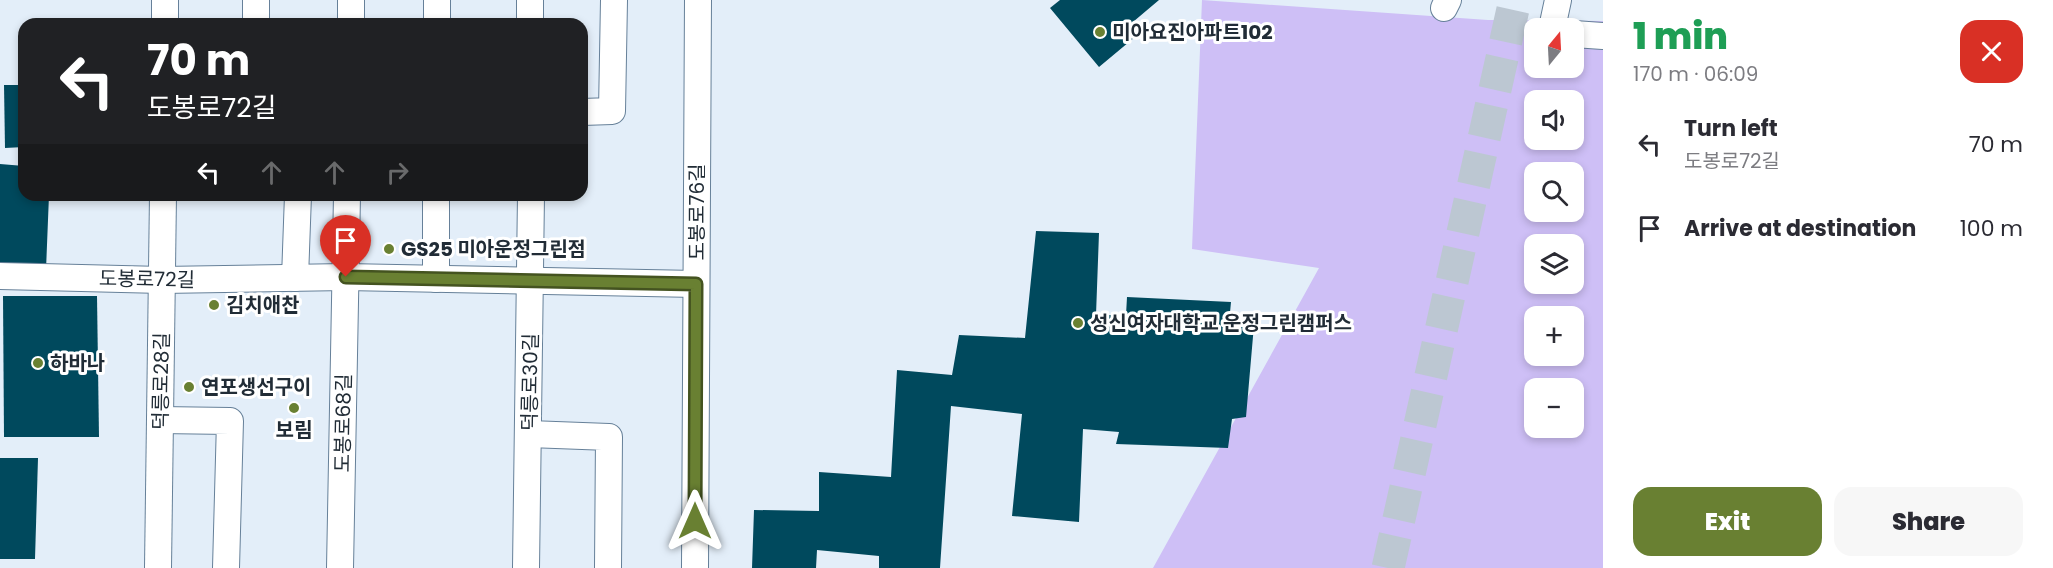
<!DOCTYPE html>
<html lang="en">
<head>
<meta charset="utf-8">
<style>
  body { margin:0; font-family:Poppins,"Noto Sans KR",sans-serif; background:#f7f7f7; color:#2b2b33; height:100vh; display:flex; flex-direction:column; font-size:22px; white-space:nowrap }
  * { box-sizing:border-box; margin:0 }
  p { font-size:20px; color:#7c7c81 }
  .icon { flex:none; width:33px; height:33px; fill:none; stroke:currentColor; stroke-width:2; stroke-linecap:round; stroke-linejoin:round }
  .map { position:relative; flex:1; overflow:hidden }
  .side { display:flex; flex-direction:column; background:#fff; width:450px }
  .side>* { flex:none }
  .guide { position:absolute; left:18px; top:18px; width:570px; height:183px; border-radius:18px; box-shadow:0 3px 9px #0003; background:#202124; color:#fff; overflow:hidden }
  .needle { width:39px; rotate:18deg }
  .controls { position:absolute; left:1524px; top:18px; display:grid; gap:12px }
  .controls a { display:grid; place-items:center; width:60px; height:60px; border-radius:12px; background:#fff; box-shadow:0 3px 9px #0003; font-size:30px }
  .pin { position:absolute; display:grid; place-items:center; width:51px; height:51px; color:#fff; margin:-62px -26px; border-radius:50% 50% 50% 0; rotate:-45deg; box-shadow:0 0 6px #0007 }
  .pin .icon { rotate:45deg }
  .me { position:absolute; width:66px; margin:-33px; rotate:0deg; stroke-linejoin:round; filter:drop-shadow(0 0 4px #0008) }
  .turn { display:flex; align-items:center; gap:21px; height:126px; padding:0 30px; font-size:27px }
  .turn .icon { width:78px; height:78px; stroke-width:2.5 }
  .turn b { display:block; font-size:42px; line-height:51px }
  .lanes { display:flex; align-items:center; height:57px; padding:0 30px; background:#0003; justify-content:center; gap:30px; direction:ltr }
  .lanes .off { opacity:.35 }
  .round { display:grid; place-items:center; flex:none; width:63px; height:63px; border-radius:18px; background:#f7f7f7 }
  .overview { display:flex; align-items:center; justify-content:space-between; height:102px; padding:0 30px }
  h1 { font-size:36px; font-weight:800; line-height:45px; color:#1e9e55 }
  .cta { display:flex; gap:12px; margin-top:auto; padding:12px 30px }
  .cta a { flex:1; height:69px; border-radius:18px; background:#698032; color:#fff; font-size:24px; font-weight:800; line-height:69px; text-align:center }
  .cta a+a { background:#f7f7f7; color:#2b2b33 }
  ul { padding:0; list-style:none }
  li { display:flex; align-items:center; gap:18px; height:84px; padding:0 30px }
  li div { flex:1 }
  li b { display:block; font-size:22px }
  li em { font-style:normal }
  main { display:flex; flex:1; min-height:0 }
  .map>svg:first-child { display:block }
</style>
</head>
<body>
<main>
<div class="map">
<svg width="1603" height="568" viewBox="0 0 1603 568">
  <rect width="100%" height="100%" fill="#e3eef9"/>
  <!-- green -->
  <path fill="#cebff6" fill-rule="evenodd" d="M1202 0 1488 20 1603 21V568H1153L1319 268 1192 249ZM1534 28H1574V68H1534ZM1534 100H1574V140H1534ZM1534 172H1574V212H1534ZM1534 244H1574V284H1534ZM1534 316H1574V356H1534ZM1534 388H1574V428H1534Z"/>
  <!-- building -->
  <g fill="#00495d">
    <path d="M1060 0H1159L1127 27 1135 37 1099 67 1050 8Z"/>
    <path d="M4 85H24V147L5 148Z"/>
    <path d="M0 164 24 166V195H49L46 270 0 269Z"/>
    <path d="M1036 231 1099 233 1096 315H1126L1127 297 1231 302 1229 323 1254 325 1246 417 1232 419 1228 448 1116 444 1119 432 1083 429 1079 522 1012 516 1022 414 951 406 940 568H879V556L817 550 816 568H752L754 510 819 511V472L891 477 897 370 952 375 959 335 1025 338Z"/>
    <path d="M3 296H97L99 437H4Z"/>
    <path d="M0 458H38L35 559H0Z"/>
  </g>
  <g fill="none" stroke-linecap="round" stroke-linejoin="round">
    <!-- secondary-tunnel -->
    <path stroke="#bcc7d2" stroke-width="33" stroke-dasharray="33 16" stroke-linecap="butt" d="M1388 568 1515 0"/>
    <defs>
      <g id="street">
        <path d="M530 0V24"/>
        <path d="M1444 8 1448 0"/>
        <path d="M165 24V0"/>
        <path d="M256 24V0"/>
        <path d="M351 24V0"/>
        <path d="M437 24V0"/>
        <path d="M1552 28 1558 0"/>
        <path d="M1574 34 1603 36"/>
        <path d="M582 112 612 111 614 0"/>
        <path d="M0 276 162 280 346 277 696 284"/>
        <path d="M295 278 298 195"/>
        <path d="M436 279V195"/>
        <path d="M160 420 230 421 226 568"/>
        <path d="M529 434 609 437 608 568"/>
        <path d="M158 568 163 195"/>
        <path d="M340 568 347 195"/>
        <path d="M526 568 531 195"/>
        <path d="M695 568 698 0"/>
      </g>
    </defs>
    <!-- street casing -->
    <use href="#street" stroke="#668099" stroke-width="28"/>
    <!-- street -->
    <use href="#street" stroke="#fff" stroke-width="26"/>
  </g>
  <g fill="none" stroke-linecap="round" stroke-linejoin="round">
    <defs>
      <path id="route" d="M346 277 696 284 695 521"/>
    </defs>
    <!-- route casing -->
    <use href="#route" stroke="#445320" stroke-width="15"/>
    <!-- route -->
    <use href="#route" stroke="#698032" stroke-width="10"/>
  </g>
  <!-- markers -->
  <g fill="#698032" stroke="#fff" stroke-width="2">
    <circle cx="1100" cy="32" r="6"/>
    <circle cx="389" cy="249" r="6"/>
    <circle cx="214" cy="305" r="6"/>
    <circle cx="1078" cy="323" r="6"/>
    <circle cx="38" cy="363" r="6"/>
    <circle cx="189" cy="387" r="6"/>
    <circle cx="294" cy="408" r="6"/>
  </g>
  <g text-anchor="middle" stroke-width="6" stroke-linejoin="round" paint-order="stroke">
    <!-- poi labels -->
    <g font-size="20" font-weight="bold" fill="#212c36" stroke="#fff" text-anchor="start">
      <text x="1112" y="39">미아요진아파트102</text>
      <text x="401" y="256">GS25 미아운정그린점</text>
      <text x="226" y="312">김치애찬</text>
      <text x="1090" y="330">성신여자대학교 운정그린캠퍼스</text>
      <text x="50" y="370">하바나</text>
      <text x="201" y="394">연포생선구이</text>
      <text x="294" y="437" text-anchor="middle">보림</text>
    </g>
    <!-- street labels -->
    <g font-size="20" fill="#212c36" stroke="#fff">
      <text transform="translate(697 212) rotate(-90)" y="7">도봉로76길</text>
      <text transform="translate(147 279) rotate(1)" y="7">도봉로72길</text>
      <text transform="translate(161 381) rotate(-89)" y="7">덕릉로28길</text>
      <text transform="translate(530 382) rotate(-89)" y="7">덕릉로30길</text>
      <text transform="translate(343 423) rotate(-89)" y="7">도봉로68길</text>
    </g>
  </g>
</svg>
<div class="controls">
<a><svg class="needle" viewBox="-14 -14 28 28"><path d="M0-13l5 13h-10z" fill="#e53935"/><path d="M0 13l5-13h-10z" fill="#7c7c81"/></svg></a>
<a><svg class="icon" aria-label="sound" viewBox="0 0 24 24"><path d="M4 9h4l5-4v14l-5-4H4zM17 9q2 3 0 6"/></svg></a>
<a><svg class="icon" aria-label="search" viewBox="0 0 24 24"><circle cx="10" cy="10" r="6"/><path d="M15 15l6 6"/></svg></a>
<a><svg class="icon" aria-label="layers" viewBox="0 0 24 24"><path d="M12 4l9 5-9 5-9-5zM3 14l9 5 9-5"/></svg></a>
<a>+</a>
<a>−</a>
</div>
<div class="pin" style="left:346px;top:277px;background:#d93025"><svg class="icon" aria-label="arrive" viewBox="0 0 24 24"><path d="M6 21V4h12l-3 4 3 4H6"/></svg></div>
<svg class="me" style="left:695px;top:521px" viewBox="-20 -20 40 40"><path d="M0-17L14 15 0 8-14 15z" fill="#698032" stroke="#fff" stroke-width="4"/></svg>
<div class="guide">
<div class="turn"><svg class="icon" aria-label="left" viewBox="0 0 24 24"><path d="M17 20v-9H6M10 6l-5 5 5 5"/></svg><div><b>70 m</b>도봉로72길</div></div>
<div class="lanes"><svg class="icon" aria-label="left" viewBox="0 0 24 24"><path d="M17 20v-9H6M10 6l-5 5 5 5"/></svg><svg class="icon off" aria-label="ahead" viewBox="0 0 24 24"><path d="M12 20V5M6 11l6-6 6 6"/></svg><svg class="icon off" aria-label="ahead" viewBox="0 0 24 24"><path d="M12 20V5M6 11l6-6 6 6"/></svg><svg class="icon off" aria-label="right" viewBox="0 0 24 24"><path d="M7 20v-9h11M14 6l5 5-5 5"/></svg></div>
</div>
</div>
<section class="side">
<div class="overview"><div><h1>1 min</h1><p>170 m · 06:09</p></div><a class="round" style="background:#d93025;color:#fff"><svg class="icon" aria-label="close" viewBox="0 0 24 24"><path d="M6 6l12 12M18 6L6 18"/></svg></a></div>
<ul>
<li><svg class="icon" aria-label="left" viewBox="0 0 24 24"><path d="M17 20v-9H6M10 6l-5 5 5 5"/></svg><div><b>Turn left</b><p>도봉로72길</p></div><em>70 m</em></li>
<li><svg class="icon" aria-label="arrive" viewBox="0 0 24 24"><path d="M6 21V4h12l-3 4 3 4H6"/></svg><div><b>Arrive at destination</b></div><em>100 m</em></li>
</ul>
<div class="cta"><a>Exit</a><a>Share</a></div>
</section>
</main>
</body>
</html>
